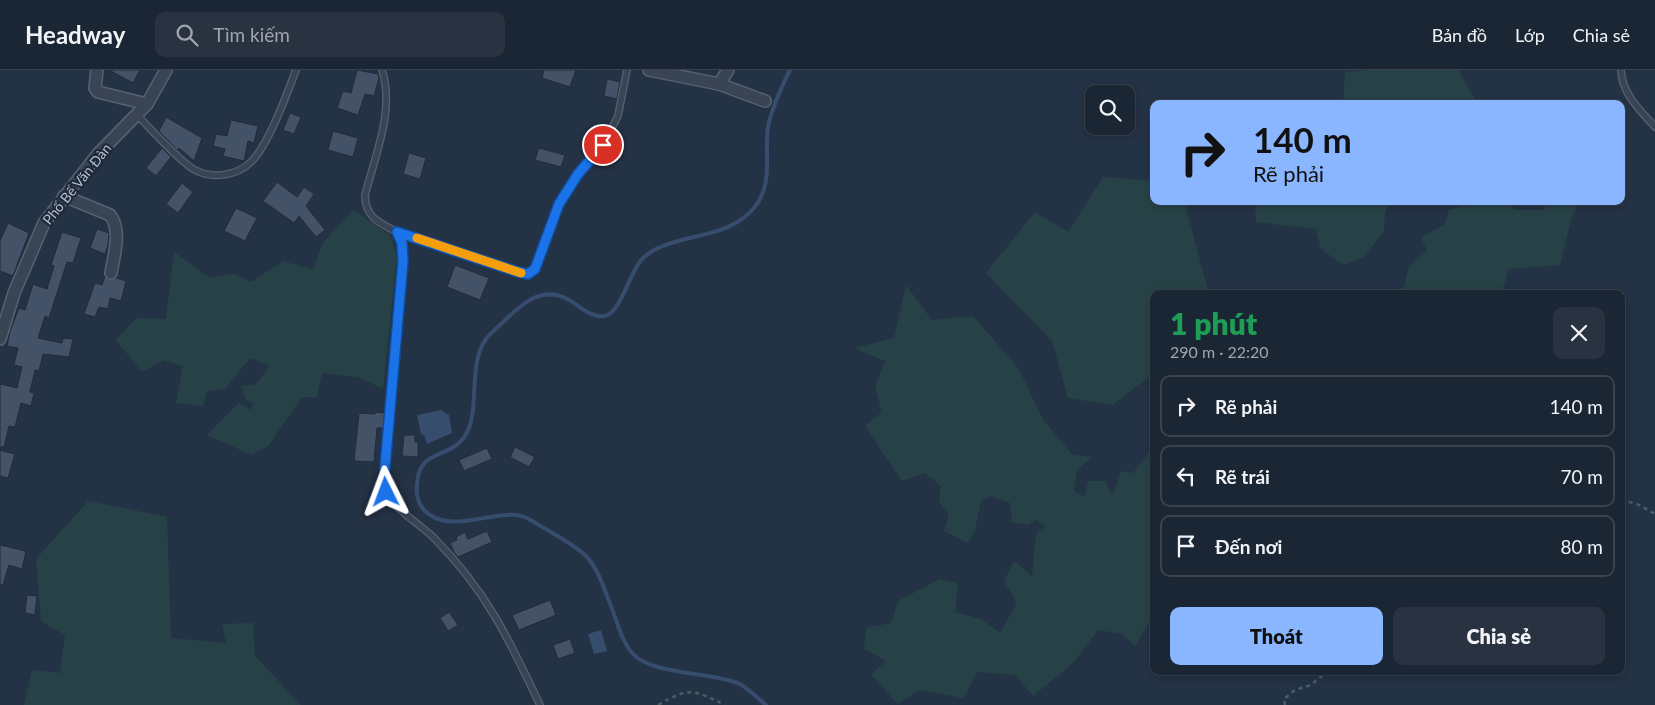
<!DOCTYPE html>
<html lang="vi">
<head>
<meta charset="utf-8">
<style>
  body { margin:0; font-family:Lato,sans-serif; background:#283240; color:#f1f3f6; height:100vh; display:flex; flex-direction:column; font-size:19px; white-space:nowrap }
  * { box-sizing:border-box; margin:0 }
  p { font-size:16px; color:#a0a5ac }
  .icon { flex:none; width:28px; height:28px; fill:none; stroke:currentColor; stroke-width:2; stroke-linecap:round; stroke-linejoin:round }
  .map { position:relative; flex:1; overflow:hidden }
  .side { position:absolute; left:1150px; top:220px; width:475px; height:385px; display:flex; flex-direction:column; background:#1b2634; border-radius:10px; box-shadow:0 2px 8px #0003,0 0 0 1px #39434f }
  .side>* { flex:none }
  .top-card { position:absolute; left:1150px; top:30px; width:475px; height:105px; border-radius:10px; box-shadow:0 2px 8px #0003,0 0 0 1px #39434f; background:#8ab6ff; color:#111; overflow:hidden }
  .buttons { position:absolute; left:1085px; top:15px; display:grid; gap:10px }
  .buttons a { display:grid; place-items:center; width:50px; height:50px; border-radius:10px; background:#1b2634; box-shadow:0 2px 8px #0003,0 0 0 1px #39434f; font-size:25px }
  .pin { position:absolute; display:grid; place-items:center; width:42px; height:42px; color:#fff; margin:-21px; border:2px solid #fff; border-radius:50%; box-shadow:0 1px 5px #0007 }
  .me { position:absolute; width:55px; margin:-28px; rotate:357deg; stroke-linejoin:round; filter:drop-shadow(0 0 4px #0008) }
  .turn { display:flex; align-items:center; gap:18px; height:105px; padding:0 20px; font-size:22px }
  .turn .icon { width:65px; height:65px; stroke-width:2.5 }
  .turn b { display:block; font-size:35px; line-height:42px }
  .round { display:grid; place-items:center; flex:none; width:52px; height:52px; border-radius:10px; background:#283240 }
  .headline { display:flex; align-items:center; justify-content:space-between; height:85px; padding:0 20px }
  h1 { font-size:30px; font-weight:800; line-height:38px; color:#1e9e55 }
  .action { display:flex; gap:10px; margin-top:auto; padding:10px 20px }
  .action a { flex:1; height:58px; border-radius:10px; background:#8ab6ff; color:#111; font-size:20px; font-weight:800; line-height:58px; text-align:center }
  .action a+a { background:#283240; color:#f1f3f6 }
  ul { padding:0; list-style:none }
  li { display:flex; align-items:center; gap:15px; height:62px; margin:0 10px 8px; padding:0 10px; border:2px solid #39434f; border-radius:10px }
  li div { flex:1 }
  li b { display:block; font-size:19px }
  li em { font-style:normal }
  header { display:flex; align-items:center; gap:30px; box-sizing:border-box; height:70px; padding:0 25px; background:#1b2634; border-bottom:1px solid #39434f }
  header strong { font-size:24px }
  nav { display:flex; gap:28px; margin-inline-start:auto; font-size:18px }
  .search { width:350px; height:45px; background:#283240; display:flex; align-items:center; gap:12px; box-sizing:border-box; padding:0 18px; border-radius:10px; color:#a0a5ac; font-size:19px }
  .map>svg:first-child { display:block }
</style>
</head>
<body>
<header>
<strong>Headway</strong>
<div class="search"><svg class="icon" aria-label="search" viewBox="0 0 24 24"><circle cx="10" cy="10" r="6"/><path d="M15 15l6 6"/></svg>Tìm kiếm</div>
<nav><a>Bản đồ</a><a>Lớp</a><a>Chia sẻ</a></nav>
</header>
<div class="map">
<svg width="1655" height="635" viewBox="0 0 1655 635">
  <rect width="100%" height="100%" fill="#243245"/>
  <!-- green -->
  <g fill="#274246">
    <path d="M1369 0H1458L1478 34H1343L1345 2Z"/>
    <path d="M1103 107 1154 111V131H1184L1209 224H1154V303L1113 335 1068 328 1052 271 986 203 1035 142 1068 162Z"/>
    <path d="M1255 131H1390L1385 142 1384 160 1363 188 1343 195 1321 179 1316 159 1256 152Z"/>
    <path d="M1497 131H1509L1514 140H1544L1545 131H1581L1572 146 1560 195 1508 199 1502 224H1393L1404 217 1409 196 1427 181 1421 167 1445 154 1449 139Z"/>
    <path d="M353 140 390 165 397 186 383 319 358 307 322 303 317 327H302L268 376 252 385 207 365 239 333 251 340 253 333 246 330 241 316 255 315 270 296 250 288 225 319 207 321 203 336 176 333 183 296 164 290 142 302 116 270 136 248 166 249 174 182 210 208 235 204 251 212 283 191 313 200 322 174Z"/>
    <path d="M906 215 932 250 973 246 1019 299 1043 350 1073 385 1092 387 1077 400 1074 421 1085 427 1088 411H1106L1109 421 1114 423 1121 401 1133 403 1154 376V544L1135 576 1122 564 1098 560 1073 593 1033 626 1015 605 977 602 964 628 920 620 898 634 871 605 886 591 864 579 866 558 891 553 898 531 940 509 958 514 955 542 981 549 1000 563 1017 533 1004 511 1014 491 1032 506 1036 464 1045 456 1035 449 1029 454 1012 453 1010 433 991 426 981 431 975 460 968 473 944 461 949 446 939 431 941 416 925 403 902 411 865 356 882 342 875 317 885 291 854 278 894 268Z"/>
    <path d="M88 431 167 447 171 568 226 573 222 554 253 553 255 586 301 635H24L32 600 60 603 65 565 41 551 36 489Z"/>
  </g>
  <!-- water -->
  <g fill="#374d6d">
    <path d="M441 340 449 345 452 363 427 374 424 365 421 364 417 345Z"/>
    <path d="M601 560 607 581 594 584 588 564Z"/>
  </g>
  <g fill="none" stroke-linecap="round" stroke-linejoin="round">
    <!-- stream -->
    <path stroke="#374d6d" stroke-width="4" d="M766 635C758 629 749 619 740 614 714 602 652 605 633 584 622 572 618 554 612 539 605 521 598 497 584 484 572 474 541 456 527 448 499 435 451 468 424 440 418 433 416 423 417 414 419 378 449 390 465 366 481 342 467 295 486 269 490 263 497 258 502 253 521 235 541 214 569 230 580 236 591 248 604 246 621 244 630 200 643 188 671 162 726 172 754 138 774 114 764 85 768 57 772 37 781 18 790 0"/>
  </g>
  <!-- building -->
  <g fill="#435267" stroke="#202b3b">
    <path d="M109 0H140L133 13Z"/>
    <path d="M357 0 378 4 379 8 374 26 365 24 358 45 337 38 343 21 351 23Z"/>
    <path d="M544 0H576L570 17 542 8Z"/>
    <path d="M607 9 620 12 617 29 604 26Z"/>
    <path d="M290 43 301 47 294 64 283 60Z"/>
    <path d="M166 47 202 68 194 91 179 78 177 80 159 61Z"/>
    <path d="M231 50 258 56 254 73 248 71 244 91 223 86 225 79 213 76 216 64 227 66Z"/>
    <path d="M333 61 358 68 353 87 328 80Z"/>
    <path d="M162 78 171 87 156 106 146 98Z"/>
    <path d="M539 78 565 85 561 97 535 90Z"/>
    <path d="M409 83 426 88 420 109 403 104Z"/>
    <path d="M277 112 297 127 304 117 314 124 306 136 325 160 316 167 299 146 294 153 263 131Z"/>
    <path d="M182 113 193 122 178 143 166 134Z"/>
    <path d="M236 138 257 148 245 171 224 161Z"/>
    <path d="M8 153 29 163 13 206 0 201V171Z"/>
    <path d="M97 159 109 163 108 175 105 184 90 178Z"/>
    <path d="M62 162 81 168 73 193 67 192 49 248 45 246 38 268 62 273 63 268 73 269 69 287 43 284 39 301 35 300 30 322 34 323 31 336 21 333 15 357 9 356 4 377H0V314L17 318 22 297 14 295 18 278 7 276 10 261 19 238 25 240 33 214 47 219 54 196 51 195Z"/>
    <path d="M455 195 489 208 480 230 447 217Z"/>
    <path d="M105 206 109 210 116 208 126 211 121 231 110 228 108 239 99 237 95 247 84 244 95 213 102 215Z"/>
    <path d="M375 342 385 343 384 358H377L374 392 354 391 359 343 375 344Z"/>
    <path d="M404 365H415V372H418V387L402 386Z"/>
    <path d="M515 377 535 387 529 397 510 387Z"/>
    <path d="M487 378 492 389 464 401 459 390Z"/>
    <path d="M0 380 15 384 8 408 0 406Z"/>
    <path d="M487 461 492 472 458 487 454 482 450 473 457 470 456 467 465 462 468 469Z"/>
    <path d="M0 475 26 481 22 499 9 495 3 515H0Z"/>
    <path d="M27 525 37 526 35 545 25 543Z"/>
    <path d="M550 530 556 545 519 560 512 545Z"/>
    <path d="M449 542 458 555 448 561 440 548Z"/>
    <path d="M570 569 575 583 558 589 553 575Z"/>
  </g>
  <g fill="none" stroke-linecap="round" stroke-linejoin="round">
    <defs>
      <g id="service">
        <path d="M382 0C395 40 375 86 365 125 365 147 379 153 397 162L404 181 384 407C389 440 411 446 433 467 486 520 509 569 540 635"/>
        <path d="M1621 0C1622 24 1640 40 1655 57"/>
        <path d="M137 45C150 58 181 93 195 100 212 109 237 106 251 92 268 76 287 24 296 0"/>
        <path d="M397 162 518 202 528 204 535 199 559 134 578 104 603 75 618 46 627 0"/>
      </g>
      <g id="minor">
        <path d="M97 0 95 18 98 22 147 34"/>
        <path d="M649 0 719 14 765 31"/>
        <path d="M719 14 728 0"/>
        <path d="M64 126 110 145C122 160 114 185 111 203"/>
        <path d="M0 269 14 223 44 153 98 84 147 34 166 0"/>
      </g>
    </defs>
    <!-- service casing -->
    <use href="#service" stroke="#576271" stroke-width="8"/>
    <!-- minor casing -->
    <use href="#minor" stroke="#576271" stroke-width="14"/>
    <!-- path -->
    <g stroke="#455f62" stroke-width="2.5" stroke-dasharray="4 4" stroke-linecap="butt">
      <path d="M1621 430 1637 434 1655 444"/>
      <path d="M658 635C690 617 692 619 725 635"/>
      <path d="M1285 635 1284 629 1295 620 1311 615 1328 601"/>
    </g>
    <!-- service -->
    <use href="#service" stroke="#394454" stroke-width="5.5"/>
    <!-- minor -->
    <use href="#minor" stroke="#394454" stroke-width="11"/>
  </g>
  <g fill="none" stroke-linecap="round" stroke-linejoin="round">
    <defs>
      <path id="route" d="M386 422 384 408 403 191 402 173 397 162 518 202 528 204 535 199 559 134 578 104 603 75"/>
    </defs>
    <!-- route casing -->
    <use href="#route" stroke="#114b97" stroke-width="12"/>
    <!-- route -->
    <use href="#route" stroke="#1a73e8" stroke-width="9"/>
    <!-- slow -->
    <path stroke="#f59e0b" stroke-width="9" d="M417 168 521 203"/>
  </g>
  <g text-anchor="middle" stroke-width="4.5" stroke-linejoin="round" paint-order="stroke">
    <!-- street labels -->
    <g font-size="14" fill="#b6bfce" stroke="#1e2939">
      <text transform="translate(77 114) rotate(-51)" y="5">Phố Bế Văn Đàn</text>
    </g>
  </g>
</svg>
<div class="buttons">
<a><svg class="icon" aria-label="search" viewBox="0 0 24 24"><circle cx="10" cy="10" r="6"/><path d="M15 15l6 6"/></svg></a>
</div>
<div class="pin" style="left:603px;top:75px;background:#d93025"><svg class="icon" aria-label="arrive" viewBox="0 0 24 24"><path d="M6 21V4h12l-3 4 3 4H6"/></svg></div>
<svg class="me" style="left:386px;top:422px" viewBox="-20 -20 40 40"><path d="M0-17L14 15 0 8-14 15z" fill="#1a73e8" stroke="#fff" stroke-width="4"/></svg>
<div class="top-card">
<div class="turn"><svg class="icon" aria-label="right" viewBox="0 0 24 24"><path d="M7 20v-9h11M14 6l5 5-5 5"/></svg><div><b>140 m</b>Rẽ phải</div></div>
</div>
<section class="side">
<div class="headline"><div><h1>1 phút</h1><p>290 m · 22:20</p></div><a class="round"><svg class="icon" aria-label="close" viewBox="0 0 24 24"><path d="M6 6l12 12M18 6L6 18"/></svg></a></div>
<ul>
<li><svg class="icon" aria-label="right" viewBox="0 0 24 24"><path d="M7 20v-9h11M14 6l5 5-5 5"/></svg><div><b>Rẽ phải</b></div><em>140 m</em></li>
<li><svg class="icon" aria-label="left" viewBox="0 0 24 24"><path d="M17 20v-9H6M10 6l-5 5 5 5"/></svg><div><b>Rẽ trái</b></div><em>70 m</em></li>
<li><svg class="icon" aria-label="arrive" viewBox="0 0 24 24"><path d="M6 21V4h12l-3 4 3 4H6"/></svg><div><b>Đến nơi</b></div><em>80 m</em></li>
</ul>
<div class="action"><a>Thoát</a><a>Chia sẻ</a></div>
</section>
</div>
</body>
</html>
